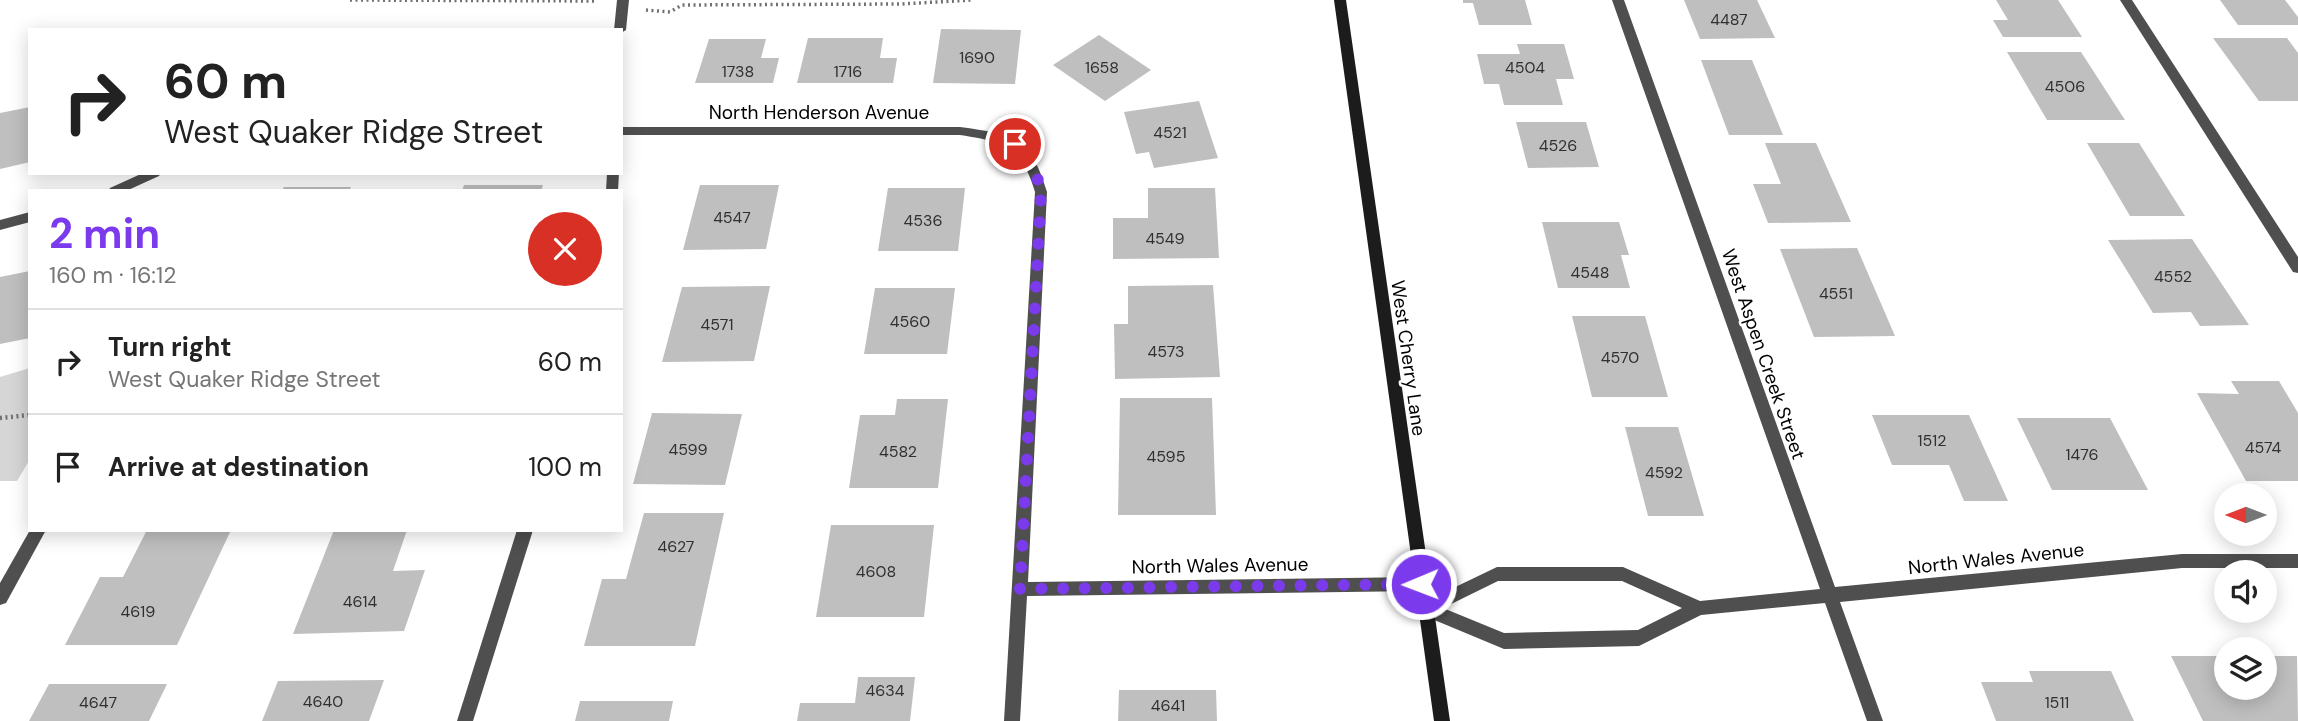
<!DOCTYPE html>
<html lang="en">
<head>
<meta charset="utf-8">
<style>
  body { margin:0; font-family:"DM Sans",sans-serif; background:#f6f6f6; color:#222; height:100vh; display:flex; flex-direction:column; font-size:26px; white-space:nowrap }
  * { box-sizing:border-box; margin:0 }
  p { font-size:23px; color:#767676 }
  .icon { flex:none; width:38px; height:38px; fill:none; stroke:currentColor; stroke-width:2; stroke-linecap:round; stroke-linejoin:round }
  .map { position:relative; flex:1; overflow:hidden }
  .sheet { position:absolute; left:28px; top:189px; width:595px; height:343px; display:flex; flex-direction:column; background:#fff; border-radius:0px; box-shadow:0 4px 18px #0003 }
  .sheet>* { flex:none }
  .banner { position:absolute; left:28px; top:28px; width:595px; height:147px; border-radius:0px; box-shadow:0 4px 18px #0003; background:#fff; color:#222; overflow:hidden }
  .needle { width:46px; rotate:270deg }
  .controls { position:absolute; left:2214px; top:483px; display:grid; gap:14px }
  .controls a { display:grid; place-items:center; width:63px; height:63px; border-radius:50%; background:#fff; box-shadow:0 4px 18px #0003; font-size:35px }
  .pin { position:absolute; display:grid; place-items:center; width:60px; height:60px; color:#fff; margin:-30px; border:4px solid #fff; border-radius:50%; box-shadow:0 2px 7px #0007 }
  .me { position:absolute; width:77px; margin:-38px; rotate:269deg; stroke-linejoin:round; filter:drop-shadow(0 0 5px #0008) }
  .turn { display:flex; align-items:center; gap:24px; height:147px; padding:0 21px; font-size:32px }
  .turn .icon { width:91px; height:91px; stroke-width:2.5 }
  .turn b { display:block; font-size:49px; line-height:60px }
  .round { display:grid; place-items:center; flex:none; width:74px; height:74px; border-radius:37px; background:#f6f6f6 }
  .summary { display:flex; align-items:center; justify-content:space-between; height:119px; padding:0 21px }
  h1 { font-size:42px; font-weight:700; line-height:52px; color:#7c3aed }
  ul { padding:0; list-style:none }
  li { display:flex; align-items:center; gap:21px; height:105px; padding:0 21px; border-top:2px solid #e0e0e0 }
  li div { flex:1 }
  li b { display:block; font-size:26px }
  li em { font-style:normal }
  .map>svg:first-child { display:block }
</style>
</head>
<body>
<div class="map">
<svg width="2298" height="721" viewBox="0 0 2298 721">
  <rect width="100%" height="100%" fill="#fff"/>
  <!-- green -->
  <path fill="#d6d6d6" d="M30 368V459L17 481H0V377Z"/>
  <!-- building -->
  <g fill="#bfbfbf">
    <path d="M1463 0H1525L1532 25H1479L1473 3H1463Z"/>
    <path d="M1684 0H1757L1775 38 1700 39Z"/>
    <path d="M1996 0H2058L2082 37H2003L1993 20H2008Z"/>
    <path d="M2220 0H2285L2298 17V25H2238Z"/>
    <path d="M941 29 1021 30 1015 84 933 83Z"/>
    <path d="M1099 35 1151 70 1105 101 1053 65Z"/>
    <path d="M808 38H883L880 58H897L893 83H797Z"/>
    <path d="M2213 38H2287L2298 53V101H2259Z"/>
    <path d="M709 39H766L761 58H779L773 83H695Z"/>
    <path d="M1517 44H1564L1574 79H1556L1563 105H1504L1499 84H1484L1477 54H1520Z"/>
    <path d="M2007 52H2081L2125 120H2047Z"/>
    <path d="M1701 60H1752L1783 135H1729Z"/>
    <path d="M1199 101 1218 158 1154 168 1149 152 1136 154 1124 112Z"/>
    <path d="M30 107V162L0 169V113Z"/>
    <path d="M1516 122H1586L1599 167 1528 168Z"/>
    <path d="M1765 143H1816L1851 222 1768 223 1753 184H1781Z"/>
    <path d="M2087 143H2139L2185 216H2130Z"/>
    <path d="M464 185H543L541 191H462Z"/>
    <path d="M700 185H779L766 249 683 250Z"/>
    <path d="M284 187H351L349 191H282Z"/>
    <path d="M888 188H965L958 251H878Z"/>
    <path d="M1148 188H1215L1219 258 1113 259V218H1148Z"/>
    <path d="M1542 222H1619L1629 255H1621L1630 288H1558Z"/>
    <path d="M2192 239 2249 325 2200 326 2191 312 2153 313 2108 240Z"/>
    <path d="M1857 248 1895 336 1814 337 1780 249Z"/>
    <path d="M30 271V338L0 344V277Z"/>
    <path d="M1213 285 1220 377 1115 379 1114 324H1128V286Z"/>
    <path d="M770 286 754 361 662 362 682 287Z"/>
    <path d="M875 288H955L947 354H864Z"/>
    <path d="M1572 316H1645L1668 397H1592Z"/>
    <path d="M2231 381H2279L2298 413V481H2246L2197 393 2239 394Z"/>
    <path d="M1120 398H1212L1216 515H1118Z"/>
    <path d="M897 399H948L938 488H849L860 415H895Z"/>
    <path d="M652 413 742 414 725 485 633 484Z"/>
    <path d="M1872 415H1969L2008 501H1964L1949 465H1892Z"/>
    <path d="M2017 418H2110L2148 490H2052Z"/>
    <path d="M1625 427H1678L1704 516H1648Z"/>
    <path d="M644 513H724L695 646H584L602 579H626Z"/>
    <path d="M831 525H934L924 617H816Z"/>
    <path d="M147 530H231L177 645H65L100 577H123Z"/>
    <path d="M334 530H407L393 571 425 570 404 631 293 634Z"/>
    <path d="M2171 656H2226V688H2264V656H2297L2298 721H2203Z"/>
    <path d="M2029 671H2111L2134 721H1996L1981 682H2033Z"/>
    <path d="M858 677H915L910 721H797L800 703H855Z"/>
    <path d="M384 680 369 721H262L278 681Z"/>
    <path d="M49 684H167L149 721H29Z"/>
    <path d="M1119 690H1216L1217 721H1118Z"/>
    <path d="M580 701H673L669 721H575Z"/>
  </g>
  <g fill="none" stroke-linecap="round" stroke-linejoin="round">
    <!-- path-far1 -->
    <g stroke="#717171" stroke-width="3.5" stroke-dasharray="2 3.5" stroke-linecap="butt">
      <path d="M350 0 597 1"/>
      <path d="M646 10 670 12 682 5 901 4 972 0"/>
    </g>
    <!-- path -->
    <path stroke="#717171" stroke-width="4.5" stroke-dasharray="2 3.5" stroke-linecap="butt" d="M0 418 30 415"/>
    <!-- street -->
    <g fill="#4f4f4f" fill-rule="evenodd">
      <path d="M617 0H629L626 30 621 33V30H614Z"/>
      <path d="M1612 0H1624L1835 587 2182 554H2298V568H2182L1840 602 1883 721H1867L1825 603 1701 615 1639 646 1504 649 1420 614 1418 609 1420 604 1497 567H1623L1700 601 1820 589ZM1498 581H1622L1682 608 1638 630 1504 633 1443 608Z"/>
      <path d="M2120 0H2132L2298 257V273L2293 272Z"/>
      <path d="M621 127H960C1013 134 1031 138 1047 192L1028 582 1421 577 1427 579 1429 584 1427 589 1421 591 1027 596 1020 721H1004L1035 192C1021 146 1005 142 960 135H621Z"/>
      <path d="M143 173H161L159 176 126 191H108L110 188Z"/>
      <path d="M607 173H619L618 191H606Z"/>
      <path d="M30 212V222L0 230V220Z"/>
      <path d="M30 530H46L6 603 0 605V583Z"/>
      <path d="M517 530H533L473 721H457Z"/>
    </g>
    <!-- secondary -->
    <path fill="#1c1c1c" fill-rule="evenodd" d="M1334 0H1346L1450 721H1434Z"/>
  </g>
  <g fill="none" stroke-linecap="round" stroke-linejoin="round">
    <!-- route -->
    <path stroke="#7c3aed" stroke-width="12" stroke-dasharray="0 21.6" d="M1015 144 1034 165 1041 192 1020 589 1421 584"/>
  </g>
  <g text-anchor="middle" stroke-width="5" stroke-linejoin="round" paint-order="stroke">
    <!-- number labels -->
    <g font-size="16" fill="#303030">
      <text x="1729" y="25">4487</text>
      <text x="977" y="63">1690</text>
      <text x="1102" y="73">1658</text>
      <text x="1525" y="73">4504</text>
      <text x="738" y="77">1738</text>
      <text x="848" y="77">1716</text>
      <text x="2065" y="92">4506</text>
      <text x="1170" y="138">4521</text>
      <text x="1558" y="151">4526</text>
      <text x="732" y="223">4547</text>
      <text x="923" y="226">4536</text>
      <text x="1165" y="244">4549</text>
      <text x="1590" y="278">4548</text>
      <text x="2173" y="282">4552</text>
      <text x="1836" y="299">4551</text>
      <text x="910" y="327">4560</text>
      <text x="717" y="330">4571</text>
      <text x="1166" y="357">4573</text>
      <text x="1620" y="363">4570</text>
      <text x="1932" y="446">1512</text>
      <text x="2263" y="453">4574</text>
      <text x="688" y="455">4599</text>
      <text x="898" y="457">4582</text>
      <text x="2082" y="460">1476</text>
      <text x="1166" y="462">4595</text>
      <text x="1664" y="478">4592</text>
      <text x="676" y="552">4627</text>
      <text x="876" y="577">4608</text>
      <text x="360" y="607">4614</text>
      <text x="138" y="617">4619</text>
      <text x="885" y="696">4634</text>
      <text x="323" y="707">4640</text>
      <text x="98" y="708">4647</text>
      <text x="2057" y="708">1511</text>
      <text x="1168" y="711">4641</text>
    </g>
    <!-- street labels -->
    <g font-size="19" fill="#000" stroke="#fff">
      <text x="819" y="119">North Henderson Avenue</text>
      <text transform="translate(1764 354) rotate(71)" y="7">West Aspen Creek Street</text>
      <text transform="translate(1409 358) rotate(82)" y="7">West Cherry Lane</text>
      <text transform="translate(1996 558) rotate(-6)" y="7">North Wales Avenue</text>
      <text transform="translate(1220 565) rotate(-1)" y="7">North Wales Avenue</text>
    </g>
  </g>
</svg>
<div class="controls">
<a><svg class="needle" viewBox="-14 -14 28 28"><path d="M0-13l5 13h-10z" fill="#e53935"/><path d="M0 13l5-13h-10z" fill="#767676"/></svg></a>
<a><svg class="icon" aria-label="sound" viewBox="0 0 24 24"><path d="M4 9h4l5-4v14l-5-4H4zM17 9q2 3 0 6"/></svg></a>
<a><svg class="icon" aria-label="layers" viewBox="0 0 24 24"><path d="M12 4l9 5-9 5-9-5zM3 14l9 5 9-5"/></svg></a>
</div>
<div class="pin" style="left:1015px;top:144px;background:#d93025"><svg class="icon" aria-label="arrive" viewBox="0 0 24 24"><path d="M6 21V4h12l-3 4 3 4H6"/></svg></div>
<svg class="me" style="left:1421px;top:584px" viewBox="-20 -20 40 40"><circle r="17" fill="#7c3aed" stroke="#fff" stroke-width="3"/><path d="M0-11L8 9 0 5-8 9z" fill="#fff"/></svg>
<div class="banner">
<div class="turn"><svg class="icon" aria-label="right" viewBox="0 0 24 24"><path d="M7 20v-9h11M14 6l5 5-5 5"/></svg><div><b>60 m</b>West Quaker Ridge Street</div></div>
</div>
<section class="sheet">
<div class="summary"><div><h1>2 min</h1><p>160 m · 16:12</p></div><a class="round" style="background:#d93025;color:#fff"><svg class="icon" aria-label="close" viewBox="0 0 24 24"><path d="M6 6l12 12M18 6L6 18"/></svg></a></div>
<ul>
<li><svg class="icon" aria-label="right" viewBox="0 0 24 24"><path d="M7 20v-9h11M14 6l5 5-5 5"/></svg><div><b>Turn right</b><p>West Quaker Ridge Street</p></div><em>60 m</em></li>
<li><svg class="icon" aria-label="arrive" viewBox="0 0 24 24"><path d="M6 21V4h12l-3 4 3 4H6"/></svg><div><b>Arrive at destination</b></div><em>100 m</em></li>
</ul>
</section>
</div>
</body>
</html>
